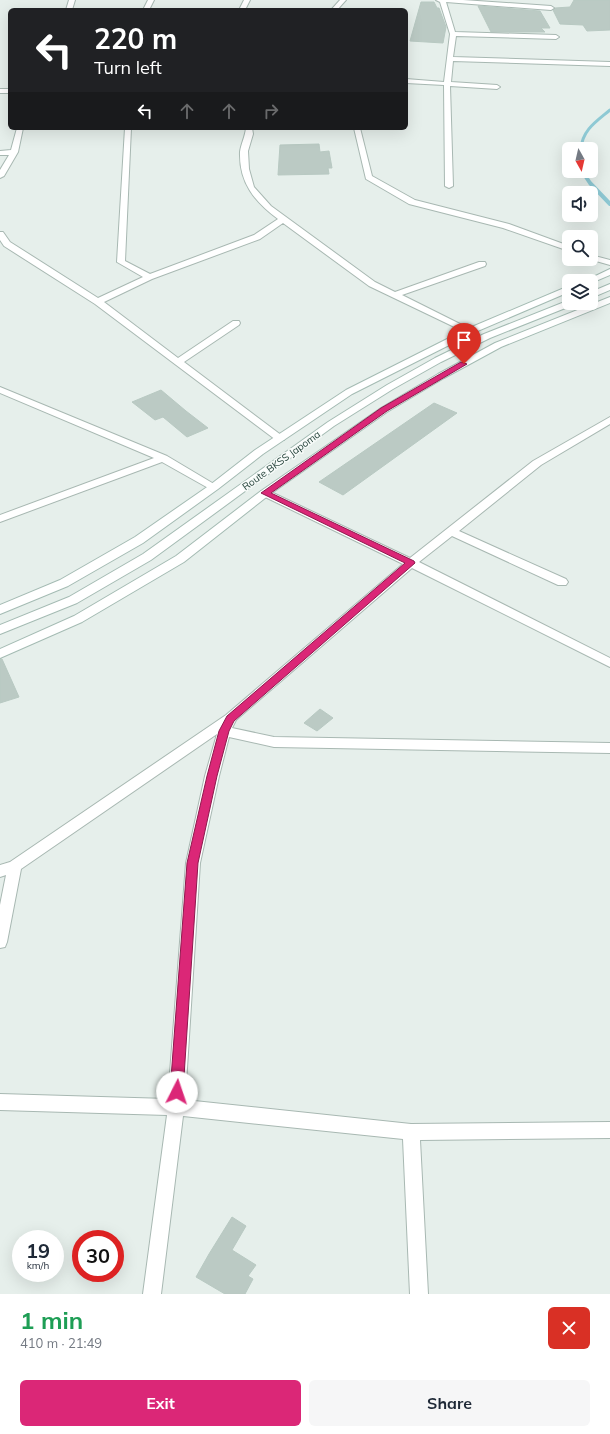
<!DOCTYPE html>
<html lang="en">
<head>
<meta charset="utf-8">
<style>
  body { margin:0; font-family:Mulish,sans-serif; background:#f6f6f7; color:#1f2937; height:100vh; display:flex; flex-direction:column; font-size:15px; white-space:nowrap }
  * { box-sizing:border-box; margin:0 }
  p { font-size:13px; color:#747a83 }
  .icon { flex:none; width:22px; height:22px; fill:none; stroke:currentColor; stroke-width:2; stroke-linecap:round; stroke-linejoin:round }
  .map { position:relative; height:1294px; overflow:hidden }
  .panel { display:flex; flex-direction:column; background:#fff; flex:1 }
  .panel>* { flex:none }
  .hud { position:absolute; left:8px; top:8px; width:400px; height:122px; border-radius:6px; box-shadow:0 4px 16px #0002; background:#202124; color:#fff; overflow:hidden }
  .needle { width:26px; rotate:172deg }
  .buttons { position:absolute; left:562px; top:142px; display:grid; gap:8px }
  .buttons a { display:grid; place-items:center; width:36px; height:36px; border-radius:6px; background:#fff; box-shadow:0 4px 16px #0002; font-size:20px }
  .speed { position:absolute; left:12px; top:1230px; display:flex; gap:8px; font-size:20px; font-weight:700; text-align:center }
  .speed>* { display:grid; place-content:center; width:52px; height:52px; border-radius:50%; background:#fff; box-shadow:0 4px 16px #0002; line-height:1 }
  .speed small { font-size:10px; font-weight:400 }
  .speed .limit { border:6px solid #d22; background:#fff; color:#111 }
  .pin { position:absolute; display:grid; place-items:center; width:34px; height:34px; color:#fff; margin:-41px -17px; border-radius:50% 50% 50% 0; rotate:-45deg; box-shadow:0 0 4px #0007 }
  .pin .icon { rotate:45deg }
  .me { position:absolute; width:44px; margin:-22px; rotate:4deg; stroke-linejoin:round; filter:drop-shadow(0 0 3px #0008) }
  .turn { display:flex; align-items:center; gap:14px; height:84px; padding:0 20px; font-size:18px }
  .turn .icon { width:52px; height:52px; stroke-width:2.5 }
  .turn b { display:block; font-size:28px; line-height:34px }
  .lanes { display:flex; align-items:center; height:38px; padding:0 20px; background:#0003; justify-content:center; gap:20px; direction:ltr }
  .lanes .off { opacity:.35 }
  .round { display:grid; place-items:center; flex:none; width:42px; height:42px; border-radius:6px; background:#f6f6f7 }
  .summary { display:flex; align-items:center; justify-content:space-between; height:68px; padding:0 20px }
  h1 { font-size:24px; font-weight:700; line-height:30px; color:#1e9e55 }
  .action { display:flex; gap:8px; margin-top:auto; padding:8px 20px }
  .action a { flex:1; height:46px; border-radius:6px; background:#db2777; color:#fff; font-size:16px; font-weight:700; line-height:46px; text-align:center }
  .action a+a { background:#f6f6f7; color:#1f2937 }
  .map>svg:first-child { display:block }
</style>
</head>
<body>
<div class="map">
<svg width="610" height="1294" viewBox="0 0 610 1294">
  <rect width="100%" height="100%" fill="#e6efeb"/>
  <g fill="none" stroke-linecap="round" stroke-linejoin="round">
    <!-- stream-far1 -->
    <path stroke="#8ec9d4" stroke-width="3" d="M581 149C582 130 597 121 610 110"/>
    <!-- stream -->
    <path stroke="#8ec9d4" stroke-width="4" d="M582 171 590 183 610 204"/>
  </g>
  <!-- building -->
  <g fill="#bbcac4" stroke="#b8c9c2">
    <path d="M574 0H610V30L587 31 583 25 560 24 553 10 555 8 570 7Z"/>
    <path d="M421 2H434L437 8H439L446 27 443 43 410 41Z"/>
    <path d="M478 6 540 11 550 28H541L545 32H491Z"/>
    <path d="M319 144 320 152 329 151 332 168H328L329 174 278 175 280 145Z"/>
    <path d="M161 390 186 411 208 428 187 437 163 417 155 420 132 402Z"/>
    <path d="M434 403 457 413 343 495 319 482Z"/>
    <path d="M0 659H2L19 697 0 703Z"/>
    <path d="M320 709 333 718 317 731 304 723Z"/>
    <path d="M232 1217 246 1226 232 1250 256 1265 248 1276 253 1279 245 1294H225L196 1277 209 1254Z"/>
  </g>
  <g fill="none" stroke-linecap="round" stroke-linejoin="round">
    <defs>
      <g id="minor">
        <path d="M69 0H75L72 10H66Z"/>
        <path d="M148 0H154L149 10H143Z"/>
        <path d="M244 0H250L245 10H239Z"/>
        <path d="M340 0H346L337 10H331Z"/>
        <path d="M436 0H463L551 6 554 8 551 10 446 2 455 32 556 35 559 37 556 39 456 36 453 57 610 62V66L453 61 451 82 497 85 500 87 497 89 450 86 453 186 449 188 445 186 444 85 406 83V79L444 82 450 34 440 2Z"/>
        <rect x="0" y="89" width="10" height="4"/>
        <path d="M17 128H23L18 152 4 176 0 178V170L9 155H0V151L11 150Z"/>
        <path d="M125 128H131L125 261 150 274 254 235 278 219C255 202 239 183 240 152 241 144 245 137 246 128H252L253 134 248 151 249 169 254 187 271 206 375 282 395 292 479 262H485L486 264 485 266 402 295 474 331 473 333H467L369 286 283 223 260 239 152 279 104 302 178 358 233 321H239L240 323 239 325 184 362 285 438 284 440H276L95 304 4 246 0 240V232H3L10 242 98 298 143 277 117 262Z"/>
        <path d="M354 128H360L372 176 415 200 509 224 569 246V251L503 228 409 204 366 179Z"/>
        <path d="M591 255 610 260V265L589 259H591Z"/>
        <path d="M0 387 167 456 219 487 214 490 210 489 162 462 0 522V515L154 458 0 393Z"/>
        <path d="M610 417V424L541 465 459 531 566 579 568 582 566 585H558L452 536 419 562 610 658V667L412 568 236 720 232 728 274 737 610 743V753L274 747 229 737 219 776 200 863 185 1100 411 1124 610 1122V1138L420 1140 428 1294H410L403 1139 183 1116 161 1294H143L167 1115 0 1110V1094L168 1099 186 863 205 776 217 734 21 869 7 942 5 947 0 948V905L6 875 0 877V865L10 862 226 715 403 564 261 495 260 493 261 491H269L410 558 533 461Z"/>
      </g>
      <g id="secondary">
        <path d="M610 269V275L591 283V281H585Z"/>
        <path d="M610 284V290L591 298V292Z"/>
        <path d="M569 286V292L473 333 352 394 263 454 218 489 143 543 68 586 0 614V605L60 580 135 537 210 485 255 450 346 390 467 329Z"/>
        <path d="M610 297V303L501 347 444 378 387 412 269 495 184 562 82 622 0 658V649L74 616 176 556 261 491 381 408 438 374 495 343Z"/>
        <path d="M567 301H569V303H574L573 305 490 338 441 362 393 389 334 426 151 560 77 603 0 634V625L69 597 143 554 328 422 387 385 435 358 484 334Z"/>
      </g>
    </defs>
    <!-- minor casing -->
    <use href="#minor" stroke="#a8b8b2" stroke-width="2"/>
    <!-- secondary casing -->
    <use href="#secondary" stroke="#a4bbb3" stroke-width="2"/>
    <!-- minor -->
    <use href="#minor" fill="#fff" fill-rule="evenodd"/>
    <!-- secondary -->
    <use href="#secondary" fill="#fff" fill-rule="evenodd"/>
  </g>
  <!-- route -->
  <path fill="#db2777" stroke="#8e194d" d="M461 362 467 364 387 411 271 493 414 561 415 563 234 721 229 731 217 776 198 863 183 1092 181 1096 177 1098 172 1096 170 1092 187 863 207 776 219 731 227 716 405 563 261 493 381 408Z"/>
  <g text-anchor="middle" stroke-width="3" stroke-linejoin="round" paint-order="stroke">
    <!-- street labels -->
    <g font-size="10" fill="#24423a" stroke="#f7fbf9">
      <text transform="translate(281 460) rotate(-36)" y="4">Route BKSS Japoma</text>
    </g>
  </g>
</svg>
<div class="buttons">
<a><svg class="needle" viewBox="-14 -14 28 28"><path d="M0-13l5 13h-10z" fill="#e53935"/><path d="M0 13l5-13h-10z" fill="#747a83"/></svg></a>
<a><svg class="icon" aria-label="sound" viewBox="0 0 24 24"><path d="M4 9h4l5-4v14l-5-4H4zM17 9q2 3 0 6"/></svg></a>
<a><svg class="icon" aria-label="search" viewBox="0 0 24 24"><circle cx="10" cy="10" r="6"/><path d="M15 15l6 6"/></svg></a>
<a><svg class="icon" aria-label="layers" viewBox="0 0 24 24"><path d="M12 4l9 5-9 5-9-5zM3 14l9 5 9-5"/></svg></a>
</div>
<div class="speed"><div>19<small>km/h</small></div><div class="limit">30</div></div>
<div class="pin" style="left:464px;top:364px;background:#d93025"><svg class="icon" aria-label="arrive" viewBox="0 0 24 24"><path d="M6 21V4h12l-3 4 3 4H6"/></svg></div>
<svg class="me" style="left:177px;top:1092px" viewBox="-20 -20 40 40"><circle r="19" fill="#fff"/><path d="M0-13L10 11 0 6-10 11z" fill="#db2777"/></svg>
<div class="hud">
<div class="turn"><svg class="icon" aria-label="left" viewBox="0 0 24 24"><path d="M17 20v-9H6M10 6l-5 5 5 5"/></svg><div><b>220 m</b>Turn left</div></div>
<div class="lanes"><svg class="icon" aria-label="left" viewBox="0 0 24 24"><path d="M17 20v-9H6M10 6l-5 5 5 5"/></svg><svg class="icon off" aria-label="ahead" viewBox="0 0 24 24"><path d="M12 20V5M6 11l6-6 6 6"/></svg><svg class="icon off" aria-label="ahead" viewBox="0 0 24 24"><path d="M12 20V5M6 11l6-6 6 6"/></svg><svg class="icon off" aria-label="right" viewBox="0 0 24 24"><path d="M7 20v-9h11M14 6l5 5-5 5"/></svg></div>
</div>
</div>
<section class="panel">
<div class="summary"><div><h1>1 min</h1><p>410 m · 21:49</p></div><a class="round" style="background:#d93025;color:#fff"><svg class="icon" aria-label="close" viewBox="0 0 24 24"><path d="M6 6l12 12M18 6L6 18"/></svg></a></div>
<div class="action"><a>Exit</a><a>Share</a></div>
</section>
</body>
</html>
